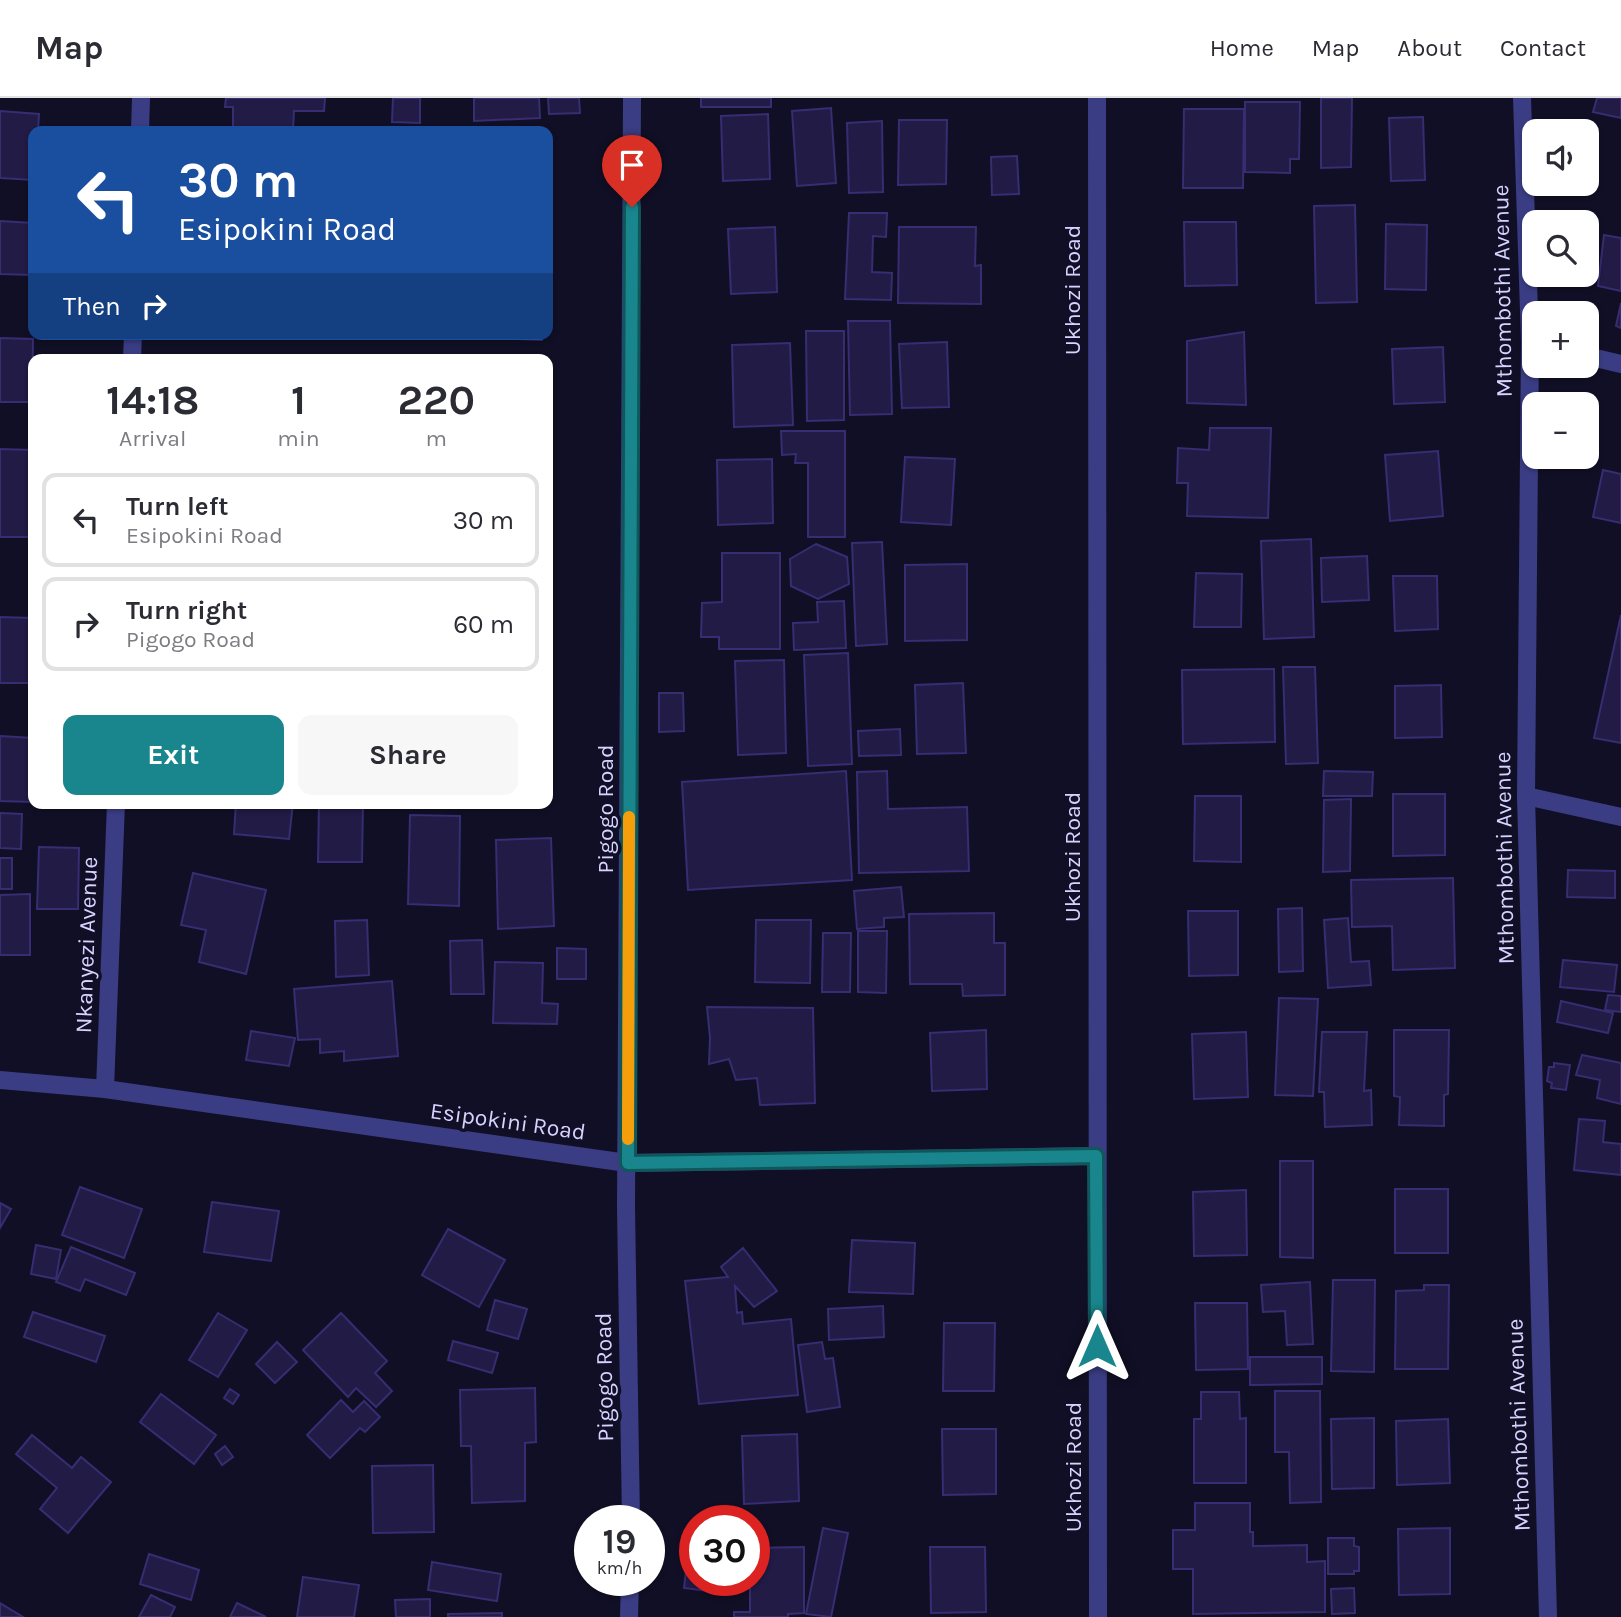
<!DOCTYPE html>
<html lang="en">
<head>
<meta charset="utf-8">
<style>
  body { margin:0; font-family:Karla,sans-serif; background:#f7f7f7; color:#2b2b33; height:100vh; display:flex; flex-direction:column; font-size:26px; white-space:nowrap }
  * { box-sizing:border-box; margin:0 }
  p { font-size:23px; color:#7c7c81 }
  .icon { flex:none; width:38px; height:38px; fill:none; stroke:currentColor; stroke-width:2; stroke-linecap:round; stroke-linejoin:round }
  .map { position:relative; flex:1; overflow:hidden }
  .drawer { position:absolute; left:28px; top:256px; width:525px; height:455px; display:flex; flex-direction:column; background:#fff; border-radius:14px; box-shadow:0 2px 5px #0004 }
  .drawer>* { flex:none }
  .hud { position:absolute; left:28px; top:28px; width:525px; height:214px; border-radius:14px; box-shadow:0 2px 5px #0004; background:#1a4fa0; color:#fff; overflow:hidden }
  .tools { position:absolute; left:1522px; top:21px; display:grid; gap:14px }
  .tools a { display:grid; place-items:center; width:77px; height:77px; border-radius:14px; background:#fff; box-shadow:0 2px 5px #0004; font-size:35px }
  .speed { position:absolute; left:574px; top:1407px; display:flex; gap:14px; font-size:35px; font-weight:700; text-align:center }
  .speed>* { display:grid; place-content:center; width:91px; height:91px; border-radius:50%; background:#fff; box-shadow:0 2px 5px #0004; line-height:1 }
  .speed small { font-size:18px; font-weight:400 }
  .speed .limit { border:10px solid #d22; background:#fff; color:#111 }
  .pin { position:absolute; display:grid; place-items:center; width:60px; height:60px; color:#fff; margin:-72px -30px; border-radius:50% 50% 50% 0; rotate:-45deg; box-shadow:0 0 7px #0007 }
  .pin .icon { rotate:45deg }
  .me { position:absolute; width:77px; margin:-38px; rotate:0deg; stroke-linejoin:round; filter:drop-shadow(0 0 5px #0008) }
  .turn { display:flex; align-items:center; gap:24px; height:147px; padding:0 35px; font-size:32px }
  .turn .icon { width:91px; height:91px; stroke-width:2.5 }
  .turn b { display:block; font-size:49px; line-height:60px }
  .then { display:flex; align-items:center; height:66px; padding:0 35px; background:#0003; gap:14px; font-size:26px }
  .eta { display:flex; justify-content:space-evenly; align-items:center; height:119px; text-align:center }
  .eta b { font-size:42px; font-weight:700; line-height:49px }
  .button { display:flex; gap:14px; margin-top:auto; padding:14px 35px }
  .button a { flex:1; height:80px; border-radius:14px; background:#19868d; color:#fff; font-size:28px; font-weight:700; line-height:80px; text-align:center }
  .button a+a { background:#f7f7f7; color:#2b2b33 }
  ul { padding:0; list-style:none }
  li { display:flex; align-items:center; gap:21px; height:94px; margin:0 14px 10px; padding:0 21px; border:4px solid #e1e1e2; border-radius:14px }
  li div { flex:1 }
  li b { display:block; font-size:26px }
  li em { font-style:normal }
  header { display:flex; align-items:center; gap:42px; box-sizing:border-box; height:98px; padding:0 35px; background:#fff; border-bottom:2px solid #e1e1e2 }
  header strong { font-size:33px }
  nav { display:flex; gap:38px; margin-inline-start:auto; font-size:24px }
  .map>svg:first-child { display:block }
</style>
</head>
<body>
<header>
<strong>Map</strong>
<nav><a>Home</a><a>Map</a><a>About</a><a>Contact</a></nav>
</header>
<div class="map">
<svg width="1621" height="1519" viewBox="0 0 1621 1519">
  <rect width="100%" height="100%" fill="#110f25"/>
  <!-- building -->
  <g fill="#211b46" stroke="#362d72" stroke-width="2">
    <path d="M226 0H325L324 13H294L293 33 233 31V9H225Z"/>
    <path d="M393 0H420V25L392 24Z"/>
    <path d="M474 0H539L540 20 474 23Z"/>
    <path d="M548 0H579L580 15 549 16Z"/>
    <rect x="701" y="0" width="70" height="9"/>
    <path d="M1321 0H1352L1351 69 1321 70Z"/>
    <path d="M1597 0H1621V20L1593 14Z"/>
    <path d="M1245 4H1300L1299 61H1290V75L1245 74Z"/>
    <path d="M831 10 836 85 797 88 792 13Z"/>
    <path d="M1184 11H1244L1243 90H1183Z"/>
    <path d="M0 13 39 16 38 33H33V82L0 80Z"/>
    <path d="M768 16 770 81 723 83 721 18Z"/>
    <path d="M1423 19 1425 82 1391 83 1389 20Z"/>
    <path d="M899 22H947L946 86 898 87Z"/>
    <path d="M882 23 883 94 849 95 847 25Z"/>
    <path d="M1017 58 1019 96 992 97 991 59Z"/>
    <path d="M548 69H549L550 135H548Z"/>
    <path d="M1355 107 1357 204 1316 205 1314 108Z"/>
    <path d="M849 115H887L886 139 873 138 872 174 892 175 891 202 845 201Z"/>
    <path d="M0 123 33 125V177L0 176Z"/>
    <path d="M1184 124H1236L1237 187 1185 188Z"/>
    <path d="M1386 126 1427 127 1426 192 1385 191Z"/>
    <path d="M775 129 777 194 731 196 728 131Z"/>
    <path d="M899 129H976L975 168 981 167V206L898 205Z"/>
    <path d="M1604 137 1621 140V193L1598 188Z"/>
    <path d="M1621 205V230L1616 228Z"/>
    <path d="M848 223H890L892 316 850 317Z"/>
    <path d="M806 233H844V322L807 323Z"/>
    <path d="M1244 234 1246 307 1187 305V243Z"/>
    <path d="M491 236H542V242L491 240Z"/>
    <path d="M0 240 33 241 32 304H0Z"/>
    <path d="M947 244 949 309 902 310 899 246Z"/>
    <path d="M790 245 793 327 734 329 732 247Z"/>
    <path d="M1443 249 1445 304 1394 306 1392 251Z"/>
    <path d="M31 316H33V336H29Z"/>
    <path d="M1210 330H1271L1268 420 1187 418 1188 385H1177L1178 350 1209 352Z"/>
    <path d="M781 333H845V439H808V365H795L796 356 782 357Z"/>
    <path d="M0 351 33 352V439H0Z"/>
    <path d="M1438 353 1443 418 1390 423 1385 357Z"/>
    <path d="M905 359 955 361 951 427 901 424Z"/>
    <path d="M772 361 773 425 718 427 717 362Z"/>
    <path d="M1603 372 1621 376V425L1593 419Z"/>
    <path d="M1311 441 1314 539 1264 541 1261 443Z"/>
    <path d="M882 444 887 546 856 548 852 445Z"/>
    <path d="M816 446 847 459 849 486 818 501 791 488 790 461Z"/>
    <path d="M722 455H780V551H719V539H701L702 505 722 504Z"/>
    <path d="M1367 458 1369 502 1322 504 1321 460Z"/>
    <path d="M967 466V542L905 543V467Z"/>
    <path d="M1196 475 1242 476 1241 529H1194Z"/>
    <path d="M1393 478H1437L1438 531 1395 533Z"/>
    <path d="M844 503 846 550 794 552 793 525 818 524 817 504Z"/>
    <path d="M1621 517V645L1594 640Z"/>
    <path d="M0 519 33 520V585H0Z"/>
    <path d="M848 555 852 666 808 668 804 557Z"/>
    <path d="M784 562 786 655 738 657 735 563Z"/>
    <path d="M1283 569H1315L1318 665 1286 666Z"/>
    <path d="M1274 571 1275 644 1183 646 1182 572Z"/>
    <path d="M963 585 966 655 917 656 915 587Z"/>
    <path d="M1441 587 1442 639 1395 640V588Z"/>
    <path d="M659 595H683L684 633 659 634Z"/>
    <path d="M900 631 901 657 859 658 858 633Z"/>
    <path d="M0 638 33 640 32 704 0 703Z"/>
    <path d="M846 673 852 782 688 792 682 684Z"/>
    <path d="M887 673 888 711 967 709 969 773 859 775 857 674Z"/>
    <path d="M1324 673 1373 674 1372 698H1323Z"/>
    <path d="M1393 696H1445V757L1393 758Z"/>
    <path d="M1195 698H1241V764L1194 763Z"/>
    <path d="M1351 701 1350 773 1323 774 1324 702Z"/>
    <path d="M236 705H293L289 741 234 736Z"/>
    <path d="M319 705H363L362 764H318Z"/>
    <path d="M0 715 22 716 21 751 0 750Z"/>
    <path d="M410 717 460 718 459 808 408 806Z"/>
    <path d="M551 740 554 828 498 831 496 742Z"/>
    <path d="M39 749 79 750 78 811H37Z"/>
    <rect x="0" y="760" width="12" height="31"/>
    <path d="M1568 772 1615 773V800L1567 799Z"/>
    <path d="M193 775 266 792 246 876 199 864 206 832 181 827Z"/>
    <path d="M1453 780 1455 870 1393 872 1392 828 1352 829 1351 782Z"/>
    <path d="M901 789 904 819 884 820V829L857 831 854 793Z"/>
    <path d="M30 796V857H0V797Z"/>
    <path d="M1302 810 1303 873 1279 874 1278 811Z"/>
    <path d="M1188 813H1238V877L1189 878Z"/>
    <path d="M994 815V845H1005V897L963 898 962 886H910L909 816Z"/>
    <path d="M1348 820 1351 864 1369 863 1371 887 1328 890 1324 822Z"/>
    <path d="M367 822 369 877 336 879 335 823Z"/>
    <path d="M756 822H811L810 885 755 884Z"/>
    <path d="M858 833H887L886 895 858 894Z"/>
    <path d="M823 835H851L850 894H822Z"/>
    <path d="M482 842 484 896H451L450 843Z"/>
    <path d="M557 850 586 851V881H557Z"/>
    <path d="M1563 862 1617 867 1614 894 1560 889Z"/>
    <path d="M495 864 543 865 542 905 558 906 557 926 493 925Z"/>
    <path d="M392 883 398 958 344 963V953L320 955V941L298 942 294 891Z"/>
    <path d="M1608 897 1621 898V914L1605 912Z"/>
    <path d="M1279 900 1318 901 1313 998 1275 997Z"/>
    <path d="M1561 903 1613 915 1608 935 1557 924Z"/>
    <path d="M707 909 813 910 815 1005 760 1007 757 980 736 982 729 961 709 966 710 940Z"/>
    <path d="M986 932 987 991 932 993 930 935Z"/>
    <path d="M1394 932H1449L1448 996 1444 997V1028L1399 1027 1400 999 1394 998Z"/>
    <path d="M251 933 295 940 289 968 246 962Z"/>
    <path d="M1246 934 1248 999 1194 1001 1192 936Z"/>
    <path d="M1322 934H1367L1364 993 1371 992 1372 1027 1325 1029 1324 994H1319Z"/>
    <path d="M1582 957 1621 965V1006L1597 1000 1600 982 1576 977Z"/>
    <path d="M1554 965 1570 967 1566 992 1551 990 1552 985 1547 983 1549 969H1554Z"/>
    <path d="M1579 1021 1605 1023 1603 1044 1621 1046V1077L1574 1072Z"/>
    <path d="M1280 1063H1313V1160L1280 1159Z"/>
    <path d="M80 1089 142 1111 124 1160 62 1137Z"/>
    <rect x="1395" y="1091" width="53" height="64"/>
    <path d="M1246 1092 1247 1157 1194 1158 1193 1094Z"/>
    <path d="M212 1104 279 1113 271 1163 204 1154Z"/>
    <path d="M0 1105 11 1111 0 1130Z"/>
    <path d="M448 1131 505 1162 479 1209 422 1177Z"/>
    <path d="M852 1142 915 1145 913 1196 849 1194Z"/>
    <path d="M36 1147 61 1152 56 1181 31 1176Z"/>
    <path d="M71 1149 135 1175 126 1197 85 1181 80 1193 56 1184Z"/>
    <path d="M743 1150 777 1193 754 1209 735 1188 737 1215 742 1214 743 1226 791 1221 798 1297 699 1306 685 1183 728 1179 721 1169Z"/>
    <path d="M1333 1182H1375L1374 1274 1331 1273Z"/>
    <path d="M1310 1184 1313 1246 1287 1247 1285 1213 1263 1214 1261 1187Z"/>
    <path d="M1424 1187H1449L1448 1271H1395L1396 1193 1424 1192Z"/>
    <path d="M495 1202 527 1211 518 1241 487 1232Z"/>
    <path d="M1195 1205H1247L1248 1271 1196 1272Z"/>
    <path d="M883 1208 884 1239 829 1242 828 1211Z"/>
    <path d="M33 1214 105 1238 96 1264 24 1239Z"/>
    <path d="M218 1215 247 1232 218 1279 189 1262Z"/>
    <path d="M341 1215 387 1263 375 1275 392 1293 376 1309 356 1290 348 1299 303 1252Z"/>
    <path d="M944 1225H995L994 1293H943Z"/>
    <path d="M453 1243 498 1255 492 1275 448 1262Z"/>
    <path d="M277 1244 297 1264 275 1285 256 1266Z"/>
    <path d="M822 1244 825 1261 833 1260 840 1309 807 1314 798 1247Z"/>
    <path d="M1250 1259H1322V1286L1250 1287Z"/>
    <path d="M535 1290 536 1344 525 1345V1403L472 1405 471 1348H461L460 1292Z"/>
    <path d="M230 1291 239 1297 233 1306 224 1300Z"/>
    <path d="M1275 1293H1320L1321 1404 1290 1405 1289 1354H1275Z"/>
    <path d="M1201 1294H1239L1240 1321 1246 1320V1385H1194V1321H1201Z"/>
    <path d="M161 1296 216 1337 194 1366 140 1324Z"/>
    <path d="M341 1302 353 1314 364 1303 380 1319 365 1334 360 1330 330 1360 307 1337Z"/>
    <path d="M1374 1320V1390L1332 1391 1331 1321Z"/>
    <path d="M1448 1321 1450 1385 1397 1387 1396 1323Z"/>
    <path d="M942 1331H996V1396L943 1397Z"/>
    <path d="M797 1336 799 1403 744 1406 742 1338Z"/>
    <path d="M32 1337 72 1370 81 1359 111 1384 68 1435 40 1411 57 1390 16 1356Z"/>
    <path d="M225 1348 233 1359 222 1367 215 1356Z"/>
    <path d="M433 1367 434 1434 373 1435 372 1368Z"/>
    <path d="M1195 1405H1250V1434H1253V1448L1307 1447V1464L1325 1463V1514L1193 1516V1471H1173V1432H1195Z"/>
    <path d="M823 1430 848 1435 831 1519 806 1516Z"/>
    <path d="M1450 1430V1496L1399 1497 1398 1431Z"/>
    <path d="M690 1438H695V1482H724L722 1495 684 1490Z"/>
    <path d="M1328 1440H1354V1448L1359 1449V1473H1354V1476H1328Z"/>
    <path d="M804 1449V1515L788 1516V1519H734V1514H750V1482H754V1450Z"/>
    <path d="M930 1449H985L986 1514 931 1515Z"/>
    <path d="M149 1456 199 1472 191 1502 140 1486Z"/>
    <path d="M432 1464 501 1476 497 1503 428 1492Z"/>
    <path d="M303 1479 359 1487 354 1519H297Z"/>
    <path d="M1354 1490 1355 1515 1332 1516 1331 1491Z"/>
    <path d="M151 1497 175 1509 170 1519H139Z"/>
    <path d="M430 1501V1519H396L395 1502Z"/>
    <path d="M0 1505 23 1519H0Z"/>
    <path d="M237 1505 266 1519H230Z"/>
    <path d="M502 1515V1519H448V1516Z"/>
  </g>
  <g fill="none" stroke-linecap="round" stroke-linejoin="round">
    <!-- street -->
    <g stroke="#3a3d84" stroke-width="18">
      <path d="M1097 0 1098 1519"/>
      <path d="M1522 0 1530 244 1526 698 1548 1519"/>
      <path d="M140 33 141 0"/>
      <path d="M1587 258 1621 266"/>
      <path d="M132 261 133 236"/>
      <path d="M1526 698 1621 719"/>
      <path d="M0 982 105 991 627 1065 1096 1058"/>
      <path d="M105 991 116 705"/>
      <path d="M631 1423 626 1109 632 0"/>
      <path d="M629 1519 630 1482"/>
    </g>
  </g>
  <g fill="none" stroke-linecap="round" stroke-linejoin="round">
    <defs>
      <path id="route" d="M632 109 628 1065 1096 1058 1097 1248"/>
    </defs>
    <!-- route casing -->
    <use href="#route" stroke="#10575c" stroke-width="18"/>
    <!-- route -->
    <use href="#route" stroke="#19868d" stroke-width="12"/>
    <!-- slow -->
    <path stroke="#f59e0b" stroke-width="12" d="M628 1041 629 719"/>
  </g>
  <g text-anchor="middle" stroke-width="7" stroke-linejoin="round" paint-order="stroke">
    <!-- street labels -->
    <g font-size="23" fill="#d5d3ff" stroke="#110f25">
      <text transform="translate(1072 192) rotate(-90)" y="8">Ukhozi Road</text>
      <text transform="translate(1502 193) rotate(-91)" y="8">Mthombothi Avenue</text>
      <text transform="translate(605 711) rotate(-90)" y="8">Pigogo Road</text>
      <text transform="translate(1072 759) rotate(-90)" y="8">Ukhozi Road</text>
      <text transform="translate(1504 760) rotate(-91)" y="8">Mthombothi Avenue</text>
      <text transform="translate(86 847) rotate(-88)" y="8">Nkanyezi Avenue</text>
      <text transform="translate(508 1023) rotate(8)" y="8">Esipokini Road</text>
      <text transform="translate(604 1279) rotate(-91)" y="8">Pigogo Road</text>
      <text transform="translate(1518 1327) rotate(-92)" y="8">Mthombothi Avenue</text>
      <text transform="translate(1073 1369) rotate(-90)" y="8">Ukhozi Road</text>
    </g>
  </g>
</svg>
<div class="tools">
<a><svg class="icon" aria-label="sound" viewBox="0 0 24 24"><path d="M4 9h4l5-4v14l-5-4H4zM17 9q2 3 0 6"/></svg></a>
<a><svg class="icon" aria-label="search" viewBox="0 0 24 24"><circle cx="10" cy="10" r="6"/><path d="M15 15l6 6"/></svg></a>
<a>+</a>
<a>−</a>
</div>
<div class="speed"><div>19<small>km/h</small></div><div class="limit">30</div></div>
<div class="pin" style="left:632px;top:109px;background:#d93025"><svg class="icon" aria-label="arrive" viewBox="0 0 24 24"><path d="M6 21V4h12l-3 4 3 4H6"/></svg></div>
<svg class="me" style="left:1097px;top:1248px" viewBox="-20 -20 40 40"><path d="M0-17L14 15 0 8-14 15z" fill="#19868d" stroke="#fff" stroke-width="4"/></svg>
<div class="hud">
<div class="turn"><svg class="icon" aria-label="left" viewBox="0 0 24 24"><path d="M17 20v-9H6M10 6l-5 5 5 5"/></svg><div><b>30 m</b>Esipokini Road</div></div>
<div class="then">Then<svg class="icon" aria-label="right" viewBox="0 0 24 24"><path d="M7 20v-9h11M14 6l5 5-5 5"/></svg></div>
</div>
<section class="drawer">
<div class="eta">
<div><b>14:18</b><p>Arrival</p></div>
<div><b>1</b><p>min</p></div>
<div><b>220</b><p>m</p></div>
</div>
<ul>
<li><svg class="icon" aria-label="left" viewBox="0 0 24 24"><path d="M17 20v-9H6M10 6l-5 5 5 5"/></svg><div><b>Turn left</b><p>Esipokini Road</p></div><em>30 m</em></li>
<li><svg class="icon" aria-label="right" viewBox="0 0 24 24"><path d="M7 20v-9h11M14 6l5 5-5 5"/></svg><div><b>Turn right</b><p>Pigogo Road</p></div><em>60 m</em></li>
</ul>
<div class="button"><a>Exit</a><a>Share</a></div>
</section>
</div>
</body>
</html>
